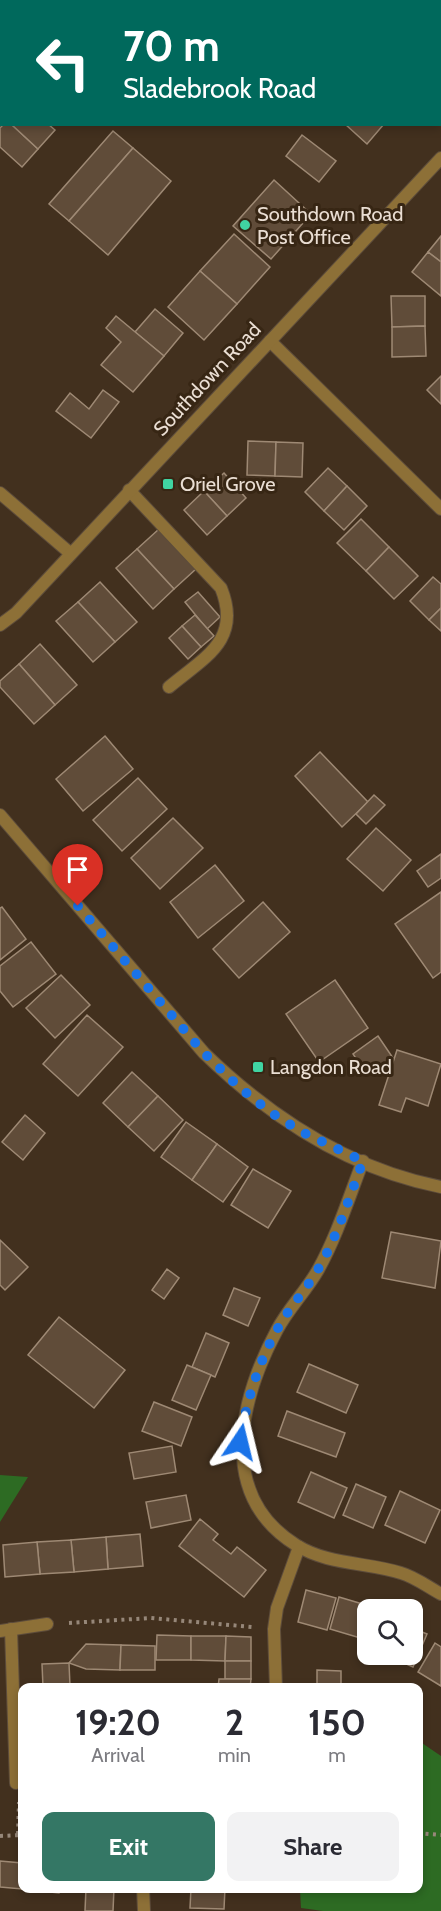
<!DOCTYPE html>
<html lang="en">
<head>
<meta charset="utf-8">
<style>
  body { margin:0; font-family:Cabin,sans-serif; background:#f2f2f3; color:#2b2b33; height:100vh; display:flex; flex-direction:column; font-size:22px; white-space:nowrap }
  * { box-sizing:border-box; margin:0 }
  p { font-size:20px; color:#7c7c81 }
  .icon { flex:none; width:33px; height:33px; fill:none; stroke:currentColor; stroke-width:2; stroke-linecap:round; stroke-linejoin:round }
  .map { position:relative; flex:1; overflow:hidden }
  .sheet { position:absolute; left:18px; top:1683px; width:405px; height:210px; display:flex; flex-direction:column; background:#fff; border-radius:12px; box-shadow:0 3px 9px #0003 }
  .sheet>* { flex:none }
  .guide { position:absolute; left:0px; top:0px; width:441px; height:126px; box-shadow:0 3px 9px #0003; background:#00695c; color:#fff; overflow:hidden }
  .buttons { position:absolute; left:357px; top:1599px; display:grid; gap:12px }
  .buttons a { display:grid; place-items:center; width:66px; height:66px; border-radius:12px; background:#fff; box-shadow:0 3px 9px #0003; font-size:30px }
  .pin { position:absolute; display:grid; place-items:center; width:51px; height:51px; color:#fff; margin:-62px -26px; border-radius:50% 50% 50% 0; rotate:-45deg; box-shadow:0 0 6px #0007 }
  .pin .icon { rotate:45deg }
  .me { position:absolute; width:66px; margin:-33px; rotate:10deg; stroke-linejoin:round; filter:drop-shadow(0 0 4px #0008) }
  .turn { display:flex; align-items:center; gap:21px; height:126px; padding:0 24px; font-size:27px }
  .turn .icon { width:78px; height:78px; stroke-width:2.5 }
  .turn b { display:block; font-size:42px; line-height:51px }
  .eta { display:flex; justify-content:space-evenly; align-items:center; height:102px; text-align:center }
  .eta b { font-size:36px; font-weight:800; line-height:42px }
  .button { display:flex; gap:12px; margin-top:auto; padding:12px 24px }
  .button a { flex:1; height:69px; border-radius:12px; background:#347765; color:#fff; font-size:24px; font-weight:800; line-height:69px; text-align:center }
  .button a+a { background:#f2f2f3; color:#2b2b33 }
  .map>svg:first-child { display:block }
</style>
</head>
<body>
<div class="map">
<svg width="441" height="1911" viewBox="0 0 441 1911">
  <rect width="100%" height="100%" fill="#42301e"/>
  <!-- green -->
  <g fill="#2d6b23">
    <path d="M0 1475 28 1477 0 1522Z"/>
    <path d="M419 1741 441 1756V1911H323L301 1908 300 1889 418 1888Z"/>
  </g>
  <!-- building -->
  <g fill="#604c39" stroke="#9e8974" stroke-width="1.5">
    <path d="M4 124H11L38 149 22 167 0 147V128Z"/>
    <path d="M11 124H48L55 130 38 149Z"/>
    <path d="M345 124H384L367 144Z"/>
    <path d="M113 131 133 148 69 221 49 204Z"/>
    <path d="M302 135 336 161 319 182 286 156Z"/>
    <path d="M133 148 171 181 108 255 69 221Z"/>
    <path d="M274 180 311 214 271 259 233 226Z"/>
    <path d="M234 234 270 267 237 304 200 271Z"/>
    <path d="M441 236V262L428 252Z"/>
    <path d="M428 252 441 262V296L412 272Z"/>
    <path d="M200 271 237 304 204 340 168 307Z"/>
    <path d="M391 296H425V326L392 327Z"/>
    <path d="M155 309 183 333 164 356 135 332Z"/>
    <path d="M116 316 164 356 133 392 101 365 121 342 106 328Z"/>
    <path d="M425 326 426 356 392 357V327Z"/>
    <path d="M441 376V404L427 390Z"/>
    <path d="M103 390 119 402 91 438 56 411 70 393 89 409Z"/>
    <path d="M248 441 276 442 275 476 247 475Z"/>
    <path d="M276 442 303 443 302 477 275 476Z"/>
    <path d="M328 468 347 486 324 511 305 492Z"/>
    <path d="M224 473 246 498 227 516 204 491Z"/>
    <path d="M347 486 367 506 344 530 324 511Z"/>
    <path d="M204 491 227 516 207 535 184 510Z"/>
    <path d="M361 519 389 547 366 571 337 543Z"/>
    <path d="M159 529 196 569 174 589 137 549Z"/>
    <path d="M389 547 418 576 394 599 366 571Z"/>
    <path d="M137 549 174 589 153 609 116 568Z"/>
    <path d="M433 577 441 584V608L429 620 410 601Z"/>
    <path d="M100 582 137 622 115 642 78 602Z"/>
    <path d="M198 592 220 617 207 629 185 602Z"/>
    <path d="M78 602 115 642 93 662 56 621Z"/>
    <path d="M441 608V631L429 620Z"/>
    <path d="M195 615 214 636 201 647 182 626Z"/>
    <path d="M182 626 201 647 188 659 169 638Z"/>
    <path d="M40 644 77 685 55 705 19 664Z"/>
    <path d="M19 664 55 705 34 724 0 687V681Z"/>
    <path d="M105 736 133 769 83 811 56 779Z"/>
    <path d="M320 752 368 802 342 827 295 776Z"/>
    <path d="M138 778 167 809 122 851 93 820Z"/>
    <path d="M374 795 385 805 366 824 356 814Z"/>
    <path d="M173 818 203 848 160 889 131 858Z"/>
    <path d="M376 828 411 860 383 891 347 859Z"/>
    <path d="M441 854V878L428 887 417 871Z"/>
    <path d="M215 865 244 901 198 938 170 902Z"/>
    <path d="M441 892V972L433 978 395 924Z"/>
    <path d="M263 902 290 932 239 978 213 949Z"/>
    <path d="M2 907 26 939 0 960V908Z"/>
    <path d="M31 942 56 974 13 1007 0 991V966Z"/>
    <path d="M61 975 90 1005 55 1038 26 1008Z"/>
    <path d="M335 980 368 1028 319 1062 286 1014Z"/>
    <path d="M87 1015 123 1047 78 1096 43 1064Z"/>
    <path d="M378 1036 393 1058 367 1075 353 1054Z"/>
    <path d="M397 1050 441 1064 428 1106 406 1098 401 1112 379 1105Z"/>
    <path d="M132 1072 158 1096 128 1127 103 1103Z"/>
    <path d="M158 1096 183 1120 154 1151 128 1127Z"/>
    <path d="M25 1115 45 1133 23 1160 2 1142Z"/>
    <path d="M186 1122 217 1144 192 1180 161 1157Z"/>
    <path d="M217 1144 248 1167 223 1202 192 1180Z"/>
    <path d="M253 1169 291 1191 268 1228 231 1205Z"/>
    <path d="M391 1232 441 1241 435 1288 382 1278Z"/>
    <path d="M0 1240 28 1267 5 1290 0 1285Z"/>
    <path d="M167 1269 179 1278 164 1299 152 1290Z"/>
    <path d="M234 1288 260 1298 248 1326 223 1315Z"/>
    <path d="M59 1317 125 1370 94 1408 28 1355Z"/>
    <path d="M206 1333 229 1343 215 1377 192 1367Z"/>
    <path d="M309 1364 358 1385 346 1413 297 1392Z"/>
    <path d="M187 1365 211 1375 196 1410 172 1400Z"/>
    <path d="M154 1402 192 1417 181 1446 142 1431Z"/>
    <path d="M287 1411 345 1433 336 1457 278 1436Z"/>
    <path d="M172 1446 176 1472 134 1479 129 1453Z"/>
    <path d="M311 1472 347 1488 334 1518 298 1502Z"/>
    <path d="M356 1484 386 1497 373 1528 343 1515Z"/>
    <path d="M400 1491 440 1510 425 1543 385 1525Z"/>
    <path d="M186 1495 191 1520 151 1528 146 1502Z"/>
    <path d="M200 1519 218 1534 213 1540 231 1554 237 1547 266 1570 244 1597 179 1546Z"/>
    <path d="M140 1534 143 1566 108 1569 106 1537Z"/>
    <path d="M106 1537 108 1569 74 1572 71 1540Z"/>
    <path d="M71 1540 74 1572 40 1574 37 1542Z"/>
    <path d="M37 1542 40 1574 5 1577 3 1545Z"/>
    <path d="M306 1590 336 1598 327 1630 298 1622Z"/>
    <path d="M339 1597 376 1608 368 1610 367 1640 330 1629Z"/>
    <path d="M412 1628 427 1634 413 1667 384 1654H412Z"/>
    <path d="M157 1635 191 1636V1660H156Z"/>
    <path d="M191 1636H226L225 1661 191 1660Z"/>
    <path d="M226 1636 251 1637V1661H225Z"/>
    <path d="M435 1643 441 1647V1686L418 1672Z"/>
    <path d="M86 1644 121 1645 120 1670 86 1669 69 1663Z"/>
    <path d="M121 1645 155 1646V1670H120Z"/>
    <rect x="225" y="1661" width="26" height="18"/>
    <path d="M69 1663 70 1686 43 1687 42 1664Z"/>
    <path d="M317 1670 341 1671V1688H317Z"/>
    <path d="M219 1679H251L250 1688H218Z"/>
    <path d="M0 1861 22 1863V1889L0 1887Z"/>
    <path d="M22 1879V1888H60L59 1893 22 1889Z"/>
    <path d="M86 1888H114L113 1911H85Z"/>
    <path d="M191 1888H225L224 1909 190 1908Z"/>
  </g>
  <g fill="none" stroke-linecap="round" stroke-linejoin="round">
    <defs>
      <g id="service">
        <path d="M315 0 316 2"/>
        <path d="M440 115 441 116"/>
        <path d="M129 490 221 588C242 640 205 657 169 687"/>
      </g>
      <g id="minor">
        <path d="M270 341 441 509"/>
        <path d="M0 493 70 553"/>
        <path d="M0 815 204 1053C270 1117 349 1169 441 1187"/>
        <path d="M363 1161C349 1197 337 1236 318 1270 306 1291 288 1309 277 1330 240 1399 216 1495 296 1545 328 1565 366 1562 401 1573 415 1577 428 1587 441 1594"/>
        <path d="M11 1629 16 1783"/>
        <path d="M0 1631 47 1624"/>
        <path d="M276 1688 274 1629 277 1608 299 1547"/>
        <path d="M143 1888 144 1911"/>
      </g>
      <path id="tertiary" d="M0 625 16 613 441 158"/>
    </defs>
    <!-- service casing -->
    <use href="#service" stroke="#5d4c3b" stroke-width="14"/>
    <!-- minor casing -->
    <use href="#minor" stroke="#5d4c3b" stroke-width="14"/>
    <!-- tertiary casing -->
    <use href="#tertiary" stroke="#5d4c3b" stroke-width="14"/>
    <!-- path -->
    <g stroke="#968779" stroke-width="4" stroke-dasharray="3 4.5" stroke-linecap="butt">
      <path d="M69 1623 151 1618 252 1627"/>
      <path d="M418 1833 441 1835"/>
      <path d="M18 1834 19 1802"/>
      <path d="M0 1836 22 1835"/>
    </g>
    <!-- service -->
    <use href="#service" stroke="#8d7037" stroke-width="12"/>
    <!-- minor -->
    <use href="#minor" stroke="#8d7037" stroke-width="12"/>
    <!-- tertiary -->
    <use href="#tertiary" stroke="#8d7037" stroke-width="12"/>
  </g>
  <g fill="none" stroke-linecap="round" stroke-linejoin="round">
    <!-- route -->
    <path stroke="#1a73e8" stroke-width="10" stroke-dasharray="0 18" d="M78 906 204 1053 239 1087 270 1112 302 1132 363 1161C349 1198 337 1238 317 1271 305 1291 289 1308 278 1328 258 1363 246 1403 240 1442"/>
  </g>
  <!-- markers -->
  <g fill="#40d4a2" stroke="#372614" stroke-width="2">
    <circle cx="245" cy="225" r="6"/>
    <rect x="162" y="478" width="12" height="12" rx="3"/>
    <rect x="252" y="1061" width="12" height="12" rx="3"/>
  </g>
  <g text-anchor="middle" stroke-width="6" stroke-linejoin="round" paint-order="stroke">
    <!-- poi labels -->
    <g font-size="20" fill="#eaded3" stroke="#372614" text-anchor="start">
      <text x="257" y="221">Southdown Road<tspan x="257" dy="23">Post Office</tspan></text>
      <text x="180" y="491">Oriel Grove</text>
      <text x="270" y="1074">Langdon Road</text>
    </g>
    <!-- street labels -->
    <g font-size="20" fill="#eaded3" stroke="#372614">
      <text transform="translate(207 379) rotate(-47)" y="7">Southdown Road</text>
    </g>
  </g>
</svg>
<div class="buttons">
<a><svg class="icon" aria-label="search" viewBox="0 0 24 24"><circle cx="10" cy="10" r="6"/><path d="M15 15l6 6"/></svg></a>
</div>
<div class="pin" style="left:78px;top:906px;background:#d93025"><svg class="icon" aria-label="arrive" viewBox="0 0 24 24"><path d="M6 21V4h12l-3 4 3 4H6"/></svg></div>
<svg class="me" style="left:240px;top:1442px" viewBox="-20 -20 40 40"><path d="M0-17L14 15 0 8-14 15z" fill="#1a73e8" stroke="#fff" stroke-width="4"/></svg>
<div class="guide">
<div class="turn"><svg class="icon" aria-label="left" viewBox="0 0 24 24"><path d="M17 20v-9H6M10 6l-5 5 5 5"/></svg><div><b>70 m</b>Sladebrook Road</div></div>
</div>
<section class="sheet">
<div class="eta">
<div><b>19:20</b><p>Arrival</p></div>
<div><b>2</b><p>min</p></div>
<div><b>150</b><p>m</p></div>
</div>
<div class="button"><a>Exit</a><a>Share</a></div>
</section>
</div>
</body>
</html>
